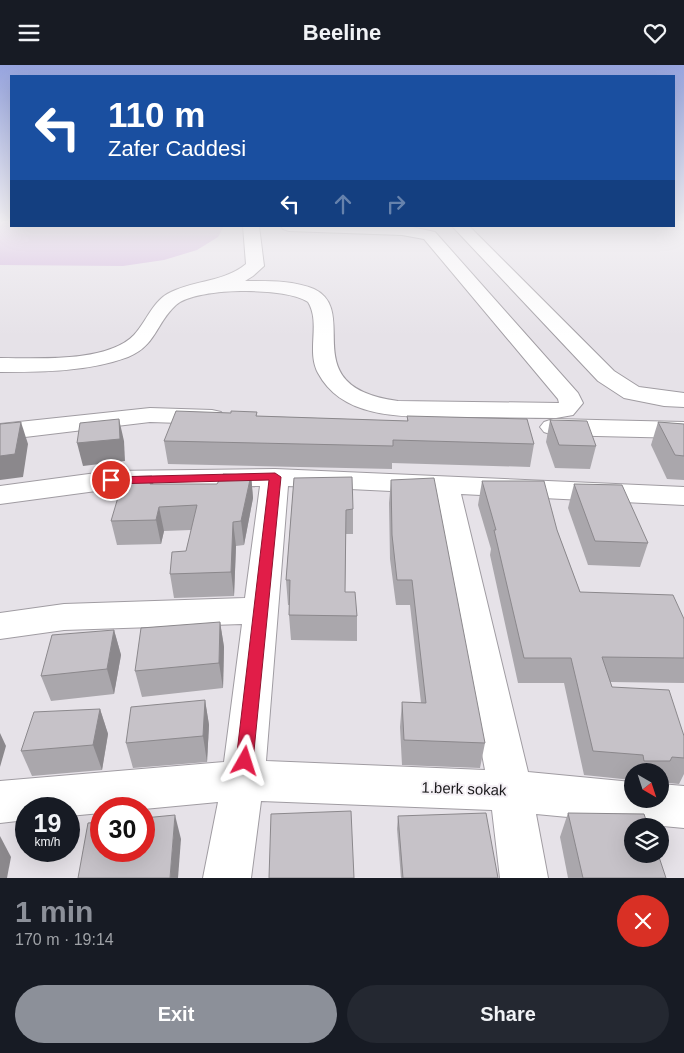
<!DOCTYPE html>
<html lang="en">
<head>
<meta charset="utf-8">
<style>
  body { margin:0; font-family:Helvetica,sans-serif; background:#242831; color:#f1f3f6; height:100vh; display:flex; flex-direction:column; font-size:19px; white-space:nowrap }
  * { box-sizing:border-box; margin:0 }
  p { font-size:16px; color:#9ea1a6 }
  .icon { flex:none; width:28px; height:28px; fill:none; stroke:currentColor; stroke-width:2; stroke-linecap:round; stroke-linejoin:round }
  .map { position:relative; height:813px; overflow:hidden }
  .panel { display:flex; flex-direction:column; background:#171b24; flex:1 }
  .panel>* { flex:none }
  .top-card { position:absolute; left:10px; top:10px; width:665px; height:152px; border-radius:0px; box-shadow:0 5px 20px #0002; background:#1a4fa0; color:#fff; overflow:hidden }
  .needle { width:32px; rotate:141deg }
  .buttons { position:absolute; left:624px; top:698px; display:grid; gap:10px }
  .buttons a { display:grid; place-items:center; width:45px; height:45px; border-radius:50%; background:#171b24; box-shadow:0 5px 20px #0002; font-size:25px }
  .speed { position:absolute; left:15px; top:732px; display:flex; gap:10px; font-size:25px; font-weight:700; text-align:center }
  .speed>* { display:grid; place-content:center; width:65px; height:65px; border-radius:50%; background:#171b24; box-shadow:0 5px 20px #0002; line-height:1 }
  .speed small { font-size:12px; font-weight:400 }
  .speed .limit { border:8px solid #d22; background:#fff; color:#111 }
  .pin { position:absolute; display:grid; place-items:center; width:42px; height:42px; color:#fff; margin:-21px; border:2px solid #fff; border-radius:50%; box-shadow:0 1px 5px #0007 }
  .me { position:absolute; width:55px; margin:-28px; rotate:6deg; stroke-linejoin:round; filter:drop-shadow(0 0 4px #0008) }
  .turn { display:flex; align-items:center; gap:18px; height:105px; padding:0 15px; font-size:22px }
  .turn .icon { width:65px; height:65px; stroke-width:2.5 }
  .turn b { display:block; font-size:35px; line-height:42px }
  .lanes { display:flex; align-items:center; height:48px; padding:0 15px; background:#0003; justify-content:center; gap:25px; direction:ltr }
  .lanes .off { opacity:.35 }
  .round { display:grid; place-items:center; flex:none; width:52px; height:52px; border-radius:26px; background:#242831 }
  .headline { display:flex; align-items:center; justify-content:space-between; height:85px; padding:0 15px }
  h1 { font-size:30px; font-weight:700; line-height:38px; color:#8c9099 }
  .button { display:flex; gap:10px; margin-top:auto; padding:10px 15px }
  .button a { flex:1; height:58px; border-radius:30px; background:#8c9099; color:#fff; font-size:20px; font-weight:700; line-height:58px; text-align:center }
  .button a+a { background:#242831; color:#f1f3f6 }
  header { display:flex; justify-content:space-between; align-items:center; height:65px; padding:0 15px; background:#171b24; font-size:22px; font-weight:700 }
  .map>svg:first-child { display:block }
</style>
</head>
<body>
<header><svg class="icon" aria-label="menu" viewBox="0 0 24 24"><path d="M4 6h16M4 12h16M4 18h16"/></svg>Beeline<svg class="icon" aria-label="heart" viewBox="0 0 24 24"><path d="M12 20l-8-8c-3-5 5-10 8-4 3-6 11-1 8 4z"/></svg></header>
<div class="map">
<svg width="684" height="813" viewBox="0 0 684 813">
  <rect width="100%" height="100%" fill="#e6e2e8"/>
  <!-- green -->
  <path fill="#d1b3dc" d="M0 157H11V161H224L218 172 197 185 164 195 123 201 0 200Z"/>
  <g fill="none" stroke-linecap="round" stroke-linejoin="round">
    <defs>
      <g id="minor">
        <path d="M243 161H259L264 201 253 211 245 216C267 216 293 215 314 224 362 247 292 322 398 336L559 338 558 334 424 174 402 170 289 166 283 164 281 161H407L435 167 578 328 583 338 573 350 556 353C525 353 495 352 464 352 416 351 345 359 318 308 306 286 321 258 308 237 286 222 197 222 176 240 156 258 156 281 128 292 87 307 42 307 0 307V293C36 293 107 298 134 270 147 256 153 235 171 227 196 215 224 217 246 199Z"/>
        <path d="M452 161H469L614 306 639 322 684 328V342L664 341 624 333 598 316Z"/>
        <path d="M150 343 212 345 221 347 224 352 221 357 212 359 150 357 0 375V359Z"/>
        <path d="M553 354 684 357V373L553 370 544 367 540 362 544 357Z"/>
        <path d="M275 404 684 422V440L461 429 528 707 632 717V734H660V719L684 721V763L536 749 548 813H500L492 745 261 736 251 813H203L218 737 144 744H101V748L69 751V744H26V755L0 758V716L224 697 242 559 64 565 0 574V548L64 539 245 533 260 421 111 424 0 439V421L111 406ZM288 421 432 428 485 705 266 696Z"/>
      </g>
    </defs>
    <!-- minor casing -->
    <use href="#minor" stroke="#a09ca2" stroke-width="2"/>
    <!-- minor -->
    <use href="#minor" fill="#fff" fill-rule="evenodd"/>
  </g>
  <!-- wall -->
  <g fill="#aaa7ac">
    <path d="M231 348 258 351 407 356V351L534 379 530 402 392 398V404L168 399 164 376Z"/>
    <path d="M550 355 596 381 590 404 555 403 546 377Z"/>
    <path d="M658 357 684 359V415L667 414 651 380Z"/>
    <path d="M251 410 253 433 244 480 236 481 234 531 174 533 170 509 186 486 191 465 164 466 161 479 117 480 111 456 152 411 153 419H217Z"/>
    <path d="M294 413 353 444V469H346L345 527 357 551V576L291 575 289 550 290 540H288L286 515Z"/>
    <path d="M391 415 485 678 480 703 402 700 400 662 402 637 421 638 410 540H396L390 494 389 438Z"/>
    <path d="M482 416 557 465 580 527 684 554V618L610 617 612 622 684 671V709L679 719 660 717V706H632V716V715L584 710 564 618H518L490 490 491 484 478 440Z"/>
    <path d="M574 419 648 478 640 502 588 500 568 443Z"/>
    <path d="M220 557 224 582 223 623 142 632 135 606Z"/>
    <path d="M114 565 121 590 114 629 51 636 41 611Z"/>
    <path d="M205 635 209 660 207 697 133 703 126 678Z"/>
    <path d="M100 644 108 669 102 705 32 711 21 686Z"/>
    <path d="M568 748 666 813H568L560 772Z"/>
    <path d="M398 751 498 813H401L397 764Z"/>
  </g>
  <!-- shaded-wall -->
  <g fill="#8b888c">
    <path d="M119 354 124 376 125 396 83 401 77 378Z"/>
    <path d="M21 357 28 379 23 412 0 415V391Z"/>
    <path d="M251 410 253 433 244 480 241 456Z"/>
    <path d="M152 411 156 434 150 419Z"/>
    <path d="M159 442 164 466 161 479 156 455Z"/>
    <path d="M233 457 236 481 234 531 231 507Z"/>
    <path d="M220 557 224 582 223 623 219 598Z"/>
    <path d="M114 565 121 590 114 629 107 604Z"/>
    <path d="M205 635 209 660 207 697 203 671Z"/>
    <path d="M100 644 108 669 102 705 93 680Z"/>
    <path d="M0 668 6 681 0 702Z"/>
    <path d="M175 750 181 774 178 813H170Z"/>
    <path d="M0 771 11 792 7 813H0Z"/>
  </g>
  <!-- building -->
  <g fill="#c6c2c8" stroke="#8b888c">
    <path d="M176 346 231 348V346L257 347 256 351 408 356 407 351 527 354 534 379 393 375V381L164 376Z"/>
    <path d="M119 354 120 374 77 378 80 358Z"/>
    <path d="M550 355 587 356 596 381 559 380Z"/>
    <path d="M21 357 15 389 0 391V359Z"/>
    <path d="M658 357 684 359V391L675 390Z"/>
    <path d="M223 409 251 410 241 456 233 457 231 507 170 509 172 487 186 486 197 440 159 442 156 455 111 456 124 412 152 411 150 419H217Z"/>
    <path d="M352 412 353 444 346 445 345 527H355L357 551 289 550 290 515H286L294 413Z"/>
    <path d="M434 413 485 678 404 675 402 637 426 638 412 515H397L392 470 391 415Z"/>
    <path d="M482 416H544L557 465 580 527 673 530 684 554V593L602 592 612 622 669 625 684 671V693L672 692 670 696H644L643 690 593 686 571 593H524L494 465H496Z"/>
    <path d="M574 419 622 420 648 478 595 476Z"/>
    <path d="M220 557 219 598 135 606 141 563Z"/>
    <path d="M114 565 107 604 41 611 52 570Z"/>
    <path d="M205 635 203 671 126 678 131 642Z"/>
    <path d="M100 644 93 680 21 686 34 647Z"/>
    <path d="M351 746 354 813H269L271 749Z"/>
    <path d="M486 748 498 813H403L398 751Z"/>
    <path d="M568 748 644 749 648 761H632V789H658L666 813H583Z"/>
    <path d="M175 750 170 813H78L88 758 101 757V786H144V753Z"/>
  </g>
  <!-- sky -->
  <linearGradient id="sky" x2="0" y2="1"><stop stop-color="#97a5df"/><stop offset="0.58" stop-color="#f4f2f5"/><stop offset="1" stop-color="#f4f2f5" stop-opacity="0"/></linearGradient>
  <rect width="684" height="271" fill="url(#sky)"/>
  <!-- route -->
  <path fill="#e11d48" stroke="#92132f" d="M275 408 281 412 253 696 251 702 245 704 239 702 236 696 269 415 111 419 106 415 111 412Z"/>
  <g text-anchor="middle" stroke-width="4" stroke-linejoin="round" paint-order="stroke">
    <!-- near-street labels -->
    <g font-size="15" fill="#1a191b" stroke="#f4f0f5">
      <text transform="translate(464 724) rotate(2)" y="5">1.berk sokak</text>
    </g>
  </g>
</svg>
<div class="buttons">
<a><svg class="needle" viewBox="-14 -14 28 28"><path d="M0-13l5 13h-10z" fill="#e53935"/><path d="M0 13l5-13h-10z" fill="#9ea1a6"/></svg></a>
<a><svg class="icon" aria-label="layers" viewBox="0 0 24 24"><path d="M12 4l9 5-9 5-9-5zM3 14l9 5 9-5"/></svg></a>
</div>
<div class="speed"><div>19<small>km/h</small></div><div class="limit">30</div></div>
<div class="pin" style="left:111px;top:415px;background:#d93025"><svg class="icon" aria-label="arrive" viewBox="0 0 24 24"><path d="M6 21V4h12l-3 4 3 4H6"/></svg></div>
<svg class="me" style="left:245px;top:696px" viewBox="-20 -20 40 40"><path d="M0-17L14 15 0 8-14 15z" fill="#e11d48" stroke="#fff" stroke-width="4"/></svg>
<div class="top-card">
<div class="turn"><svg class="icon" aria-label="left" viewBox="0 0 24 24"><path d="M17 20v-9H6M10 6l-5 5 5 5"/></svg><div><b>110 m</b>Zafer Caddesi</div></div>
<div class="lanes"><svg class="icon" aria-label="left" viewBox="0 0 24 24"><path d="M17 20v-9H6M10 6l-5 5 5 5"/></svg><svg class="icon off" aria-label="ahead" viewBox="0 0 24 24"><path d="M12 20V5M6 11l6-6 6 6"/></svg><svg class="icon off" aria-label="right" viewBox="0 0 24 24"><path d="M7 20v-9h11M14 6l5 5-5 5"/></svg></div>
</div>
</div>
<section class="panel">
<div class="headline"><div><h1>1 min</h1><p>170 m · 19:14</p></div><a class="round" style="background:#d93025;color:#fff"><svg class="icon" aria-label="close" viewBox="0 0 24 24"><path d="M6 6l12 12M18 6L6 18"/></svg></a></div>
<div class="button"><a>Exit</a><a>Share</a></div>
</section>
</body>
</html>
